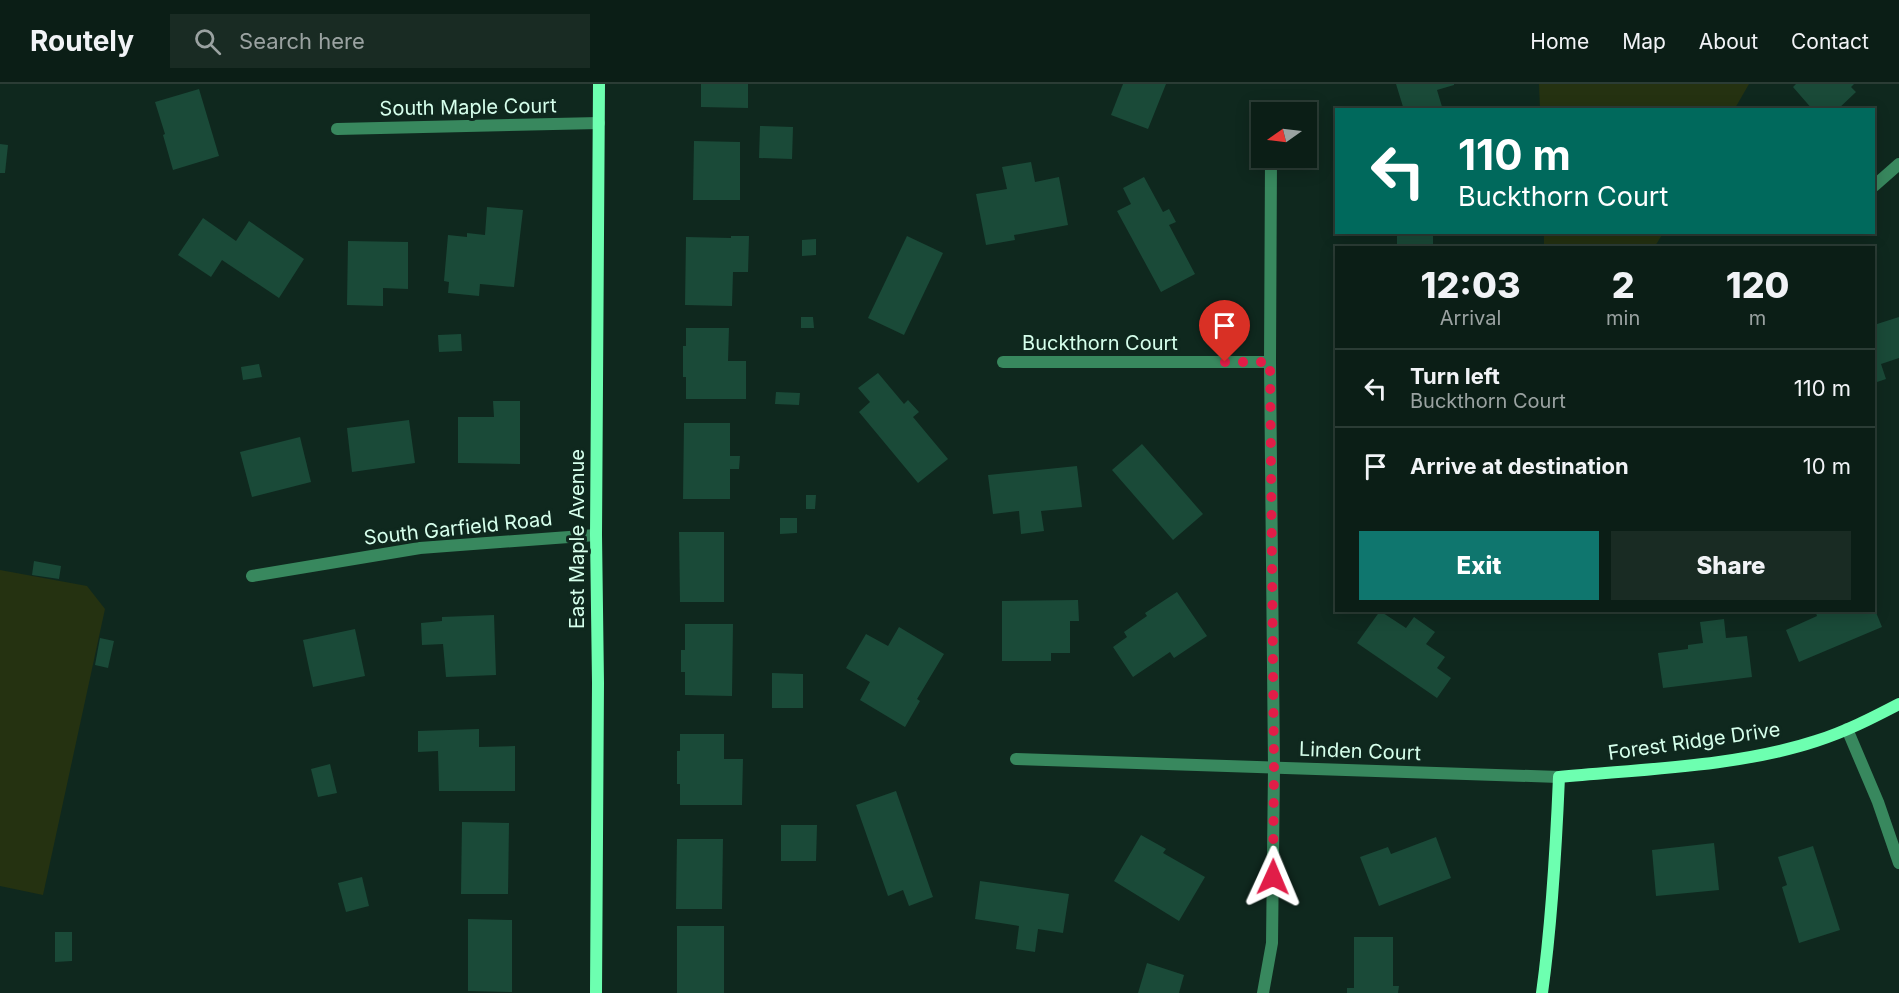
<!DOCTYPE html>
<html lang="en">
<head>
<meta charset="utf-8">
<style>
  body { margin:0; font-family:Inter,sans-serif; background:#192b23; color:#f1f3f6; height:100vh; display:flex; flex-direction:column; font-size:22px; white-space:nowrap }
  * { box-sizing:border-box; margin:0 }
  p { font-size:20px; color:#9aa2a1 }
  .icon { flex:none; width:33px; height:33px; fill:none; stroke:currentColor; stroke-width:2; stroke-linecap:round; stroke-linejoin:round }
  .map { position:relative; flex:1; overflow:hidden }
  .side { position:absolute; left:1335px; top:162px; width:540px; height:366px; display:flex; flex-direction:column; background:#0b1e16; border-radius:0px; box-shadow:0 3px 15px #0003,0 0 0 2px #2b3c35 }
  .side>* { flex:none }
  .top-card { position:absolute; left:1335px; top:24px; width:540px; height:126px; border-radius:0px; box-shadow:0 3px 15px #0003,0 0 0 2px #2b3c35; background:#00695c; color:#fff; overflow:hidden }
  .needle { width:39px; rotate:256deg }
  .buttons { position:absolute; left:1251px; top:18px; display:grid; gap:12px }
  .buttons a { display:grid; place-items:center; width:66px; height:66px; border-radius:0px; background:#0b1e16; box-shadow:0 3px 15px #0003,0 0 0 2px #2b3c35; font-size:30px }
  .pin { position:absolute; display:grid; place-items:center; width:51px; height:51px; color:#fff; margin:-62px -26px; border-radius:50% 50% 50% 0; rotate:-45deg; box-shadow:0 0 6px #0007 }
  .pin .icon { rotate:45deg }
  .me { position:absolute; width:66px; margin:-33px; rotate:1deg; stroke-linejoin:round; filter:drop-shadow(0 0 4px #0008) }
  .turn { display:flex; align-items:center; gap:21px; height:126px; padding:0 24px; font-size:27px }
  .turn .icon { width:78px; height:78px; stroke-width:2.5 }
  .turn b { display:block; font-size:42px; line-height:51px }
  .eta { display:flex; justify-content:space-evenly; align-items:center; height:102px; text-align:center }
  .eta b { font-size:36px; font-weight:800; line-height:42px }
  .action { display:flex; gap:12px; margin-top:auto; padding:12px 24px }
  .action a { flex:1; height:69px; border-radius:0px; background:#0f766e; color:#fff; font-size:24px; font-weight:800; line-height:69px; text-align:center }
  .action a+a { background:#192b23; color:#f1f3f6 }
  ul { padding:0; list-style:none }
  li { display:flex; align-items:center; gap:18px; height:78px; padding:0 24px; border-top:2px solid #2b3c35 }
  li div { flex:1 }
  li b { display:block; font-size:22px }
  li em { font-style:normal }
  header { display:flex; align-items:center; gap:36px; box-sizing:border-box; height:84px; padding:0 30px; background:#0b1e16; border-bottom:2px solid #2b3c35 }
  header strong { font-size:28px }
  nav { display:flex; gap:33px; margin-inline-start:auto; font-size:21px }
  .search { width:420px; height:54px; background:#192b23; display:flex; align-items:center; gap:15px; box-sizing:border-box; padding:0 21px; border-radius:0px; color:#9aa2a1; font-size:22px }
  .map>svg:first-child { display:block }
</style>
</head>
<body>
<header>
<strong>Routely</strong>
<div class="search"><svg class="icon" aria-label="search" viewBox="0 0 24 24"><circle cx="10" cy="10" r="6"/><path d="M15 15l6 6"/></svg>Search here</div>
<nav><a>Home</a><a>Map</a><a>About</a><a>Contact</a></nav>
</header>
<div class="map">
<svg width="1899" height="909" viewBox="0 0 1899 909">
  <rect width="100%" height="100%" fill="#0f281e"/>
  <!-- green -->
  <g fill="#253211">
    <path d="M1539 0H1749L1734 26 1540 25Z"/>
    <path d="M1544 149V148L1663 149 1654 164 1544 163Z"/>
    <path d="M0 486 87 502 105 525 43 811 0 802Z"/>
  </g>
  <!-- building -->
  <g fill="#1a4a38">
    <path d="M701 0H748V24L701 23Z"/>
    <path d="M1123 0H1166L1148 45 1111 31Z"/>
    <path d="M1396 0H1454V1L1437 6 1443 26H1404Z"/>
    <path d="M1796 0H1854L1851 3 1856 8 1837 26H1813L1793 3Z"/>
    <path d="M199 5 219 72 173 86 163 51 165 50 155 18Z"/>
    <path d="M760 42 793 43 792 75 759 74Z"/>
    <path d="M694 57 740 58V116H693Z"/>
    <path d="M0 60 8 61 5 89H0Z"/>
    <path d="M1031 78 1035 98 1059 93 1068 141 1014 151 1015 156 986 161 976 110 1007 105 1002 83Z"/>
    <path d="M1144 93 1163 128 1169 125 1176 138 1169 141 1195 190 1161 208 1117 127 1131 120 1123 104Z"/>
    <path d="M487 123 523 126 514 203 480 200 479 212 448 209 449 198 444 197 448 151 467 153V149L485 151Z"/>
    <path d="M203 134 236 157 249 137 304 175 279 214 222 176 211 193 178 171Z"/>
    <rect x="1397" y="148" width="36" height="12"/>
    <path d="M731 152H749L748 188H733L732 222 685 221 686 153 731 154Z"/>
    <path d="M907 152 943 169 904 251 868 234Z"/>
    <path d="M816 155V171L802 172V156Z"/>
    <path d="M348 157 408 158V205L383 204V222L347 221Z"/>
    <path d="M801 233H813L814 244H801Z"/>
    <path d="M1899 233V274L1881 280 1886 295 1874 299V238L1875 237 1877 240Z"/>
    <path d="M686 244H729L728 277H746V315H686V293H683V262H686Z"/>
    <path d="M461 250 462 267 439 268 438 251Z"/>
    <path d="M259 280 262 293 243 296 241 283Z"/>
    <path d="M878 289 904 320 908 316 919 328 913 333 948 375 918 399 859 328 870 318 858 304Z"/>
    <path d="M776 308 800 309 799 321 775 320Z"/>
    <path d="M493 317H520V380L458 379V333H494Z"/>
    <path d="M409 336 415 379 352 388 347 344Z"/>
    <path d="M684 339H730V372H740L739 385H730V415H683Z"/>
    <path d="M300 353 311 398 252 413 240 368Z"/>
    <path d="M1142 360 1203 430 1173 456 1112 386Z"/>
    <path d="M1077 382 1082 423 1041 427 1044 447 1021 450 1019 427 993 430 988 391Z"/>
    <path d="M806 411H816L815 425H806Z"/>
    <path d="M780 434H797V449L780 450Z"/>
    <path d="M679 448H724V518H680Z"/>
    <path d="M34 477 61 482 59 495 32 491Z"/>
    <path d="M1177 508 1207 552 1174 574 1170 568 1133 593 1113 563 1127 553 1124 548 1147 532 1145 529Z"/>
    <path d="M1078 516 1079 537H1070V569H1051V577H1002V517Z"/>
    <path d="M1815 526H1875L1882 543 1799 578 1786 546 1817 532Z"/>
    <path d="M1380 527 1406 544 1414 533 1435 548 1426 560 1445 573 1437 584 1451 594 1437 614 1357 559Z"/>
    <path d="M494 531 496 591 446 593 443 560 422 561 421 539 442 537V533Z"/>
    <path d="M1724 535 1726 554 1747 552 1752 593 1663 604 1658 569 1688 565V561L1703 559 1700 538Z"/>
    <path d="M685 540H733L732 612 685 611V588H681V566H685Z"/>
    <path d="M899 543 944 570 917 615 920 617 905 643 860 616 870 598 846 584 866 550 888 562Z"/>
    <path d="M355 545 365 592 313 603 303 556Z"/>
    <path d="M100 554 114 557 108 584 95 581Z"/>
    <path d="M772 589 803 590V624H772Z"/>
    <path d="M479 645V663L515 662V707H439L438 667 418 668V647Z"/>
    <path d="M680 650H724V675H743L742 721H680V700H677V667H680Z"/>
    <path d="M330 680 337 709 318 713 311 685Z"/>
    <path d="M896 707 933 813 909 822 903 806 888 812 856 721Z"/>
    <path d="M462 738 509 739 508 810H461Z"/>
    <path d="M781 741H817L816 777H781Z"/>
    <path d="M1141 751 1166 765 1163 769 1205 793 1179 837 1114 797Z"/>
    <path d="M1436 753 1451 794 1379 822 1360 773 1388 763 1391 770Z"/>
    <path d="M677 755H723L722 825H676Z"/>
    <path d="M1714 759 1719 806 1656 812 1652 766Z"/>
    <path d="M1813 762 1840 846 1799 859 1782 803 1787 801 1778 773Z"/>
    <path d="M362 793 369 822 346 828 338 799Z"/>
    <path d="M980 797 1069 810 1063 849 1038 845 1035 868 1016 865 1019 842 975 835Z"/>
    <path d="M468 835 512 836V908L468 907Z"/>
    <rect x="677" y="842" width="47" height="67"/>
    <path d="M55 848H72V877L55 878Z"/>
    <path d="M1354 853H1393V902H1399L1398 909H1347V904H1354Z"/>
    <path d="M1147 879 1184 891 1179 909H1138Z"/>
  </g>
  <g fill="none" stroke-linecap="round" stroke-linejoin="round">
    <!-- street -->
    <g stroke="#38885e" stroke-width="12">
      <path d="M337 45 599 39"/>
      <path d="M1874 102 1899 80"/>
      <path d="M1003 278H1270"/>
      <path d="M252 492 420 464 596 451"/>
      <path d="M1847 645 1878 718 1899 779"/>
      <path d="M1016 675 1559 693"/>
      <path d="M1263 909 1272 859 1274 684 1270 278 1271 74"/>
    </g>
    <!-- secondary -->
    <g stroke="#6dffb0" stroke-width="12">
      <path d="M596 909 598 599 596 451 599 0"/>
      <path d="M1542 909C1552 837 1556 765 1559 693 1641 685 1737 683 1816 657 1845 648 1872 634 1899 620"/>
    </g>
  </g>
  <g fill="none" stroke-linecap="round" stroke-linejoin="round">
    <!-- route -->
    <path stroke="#e11d48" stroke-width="10" stroke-dasharray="0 18" d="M1225 278H1270L1274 684 1273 793"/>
  </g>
  <g text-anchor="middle" stroke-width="6" stroke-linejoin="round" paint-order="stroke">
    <!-- street labels -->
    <g font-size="20" fill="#d6ffec" stroke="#0f281e">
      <text transform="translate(468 23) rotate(-1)" y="7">South Maple Court</text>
      <text x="1100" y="266">Buckthorn Court</text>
      <text transform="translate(458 444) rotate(-6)" y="7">South Garfield Road</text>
      <text transform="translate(577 455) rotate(-90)" y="7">East Maple Avenue</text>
      <text transform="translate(1694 657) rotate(-8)" y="7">Forest Ridge Drive</text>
      <text transform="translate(1360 667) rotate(2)" y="7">Linden Court</text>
    </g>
  </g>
</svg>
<div class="buttons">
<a><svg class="needle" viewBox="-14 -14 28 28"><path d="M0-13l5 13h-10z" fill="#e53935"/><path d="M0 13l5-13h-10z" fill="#9aa2a1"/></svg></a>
</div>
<div class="pin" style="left:1225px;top:278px;background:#d93025"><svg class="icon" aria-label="arrive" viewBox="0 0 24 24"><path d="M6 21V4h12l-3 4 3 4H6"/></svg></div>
<svg class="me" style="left:1273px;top:793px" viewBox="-20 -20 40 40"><path d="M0-17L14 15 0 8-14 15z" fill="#e11d48" stroke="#fff" stroke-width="4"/></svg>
<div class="top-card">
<div class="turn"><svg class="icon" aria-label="left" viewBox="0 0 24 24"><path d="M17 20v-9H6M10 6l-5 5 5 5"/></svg><div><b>110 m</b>Buckthorn Court</div></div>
</div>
<section class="side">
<div class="eta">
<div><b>12:03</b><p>Arrival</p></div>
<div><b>2</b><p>min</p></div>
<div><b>120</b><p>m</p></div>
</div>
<ul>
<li><svg class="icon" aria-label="left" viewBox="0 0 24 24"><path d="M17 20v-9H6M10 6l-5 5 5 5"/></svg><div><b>Turn left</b><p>Buckthorn Court</p></div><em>110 m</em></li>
<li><svg class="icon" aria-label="arrive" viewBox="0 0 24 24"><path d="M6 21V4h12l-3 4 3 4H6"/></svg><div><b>Arrive at destination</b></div><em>10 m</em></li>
</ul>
<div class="action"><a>Exit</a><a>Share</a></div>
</section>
</div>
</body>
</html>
